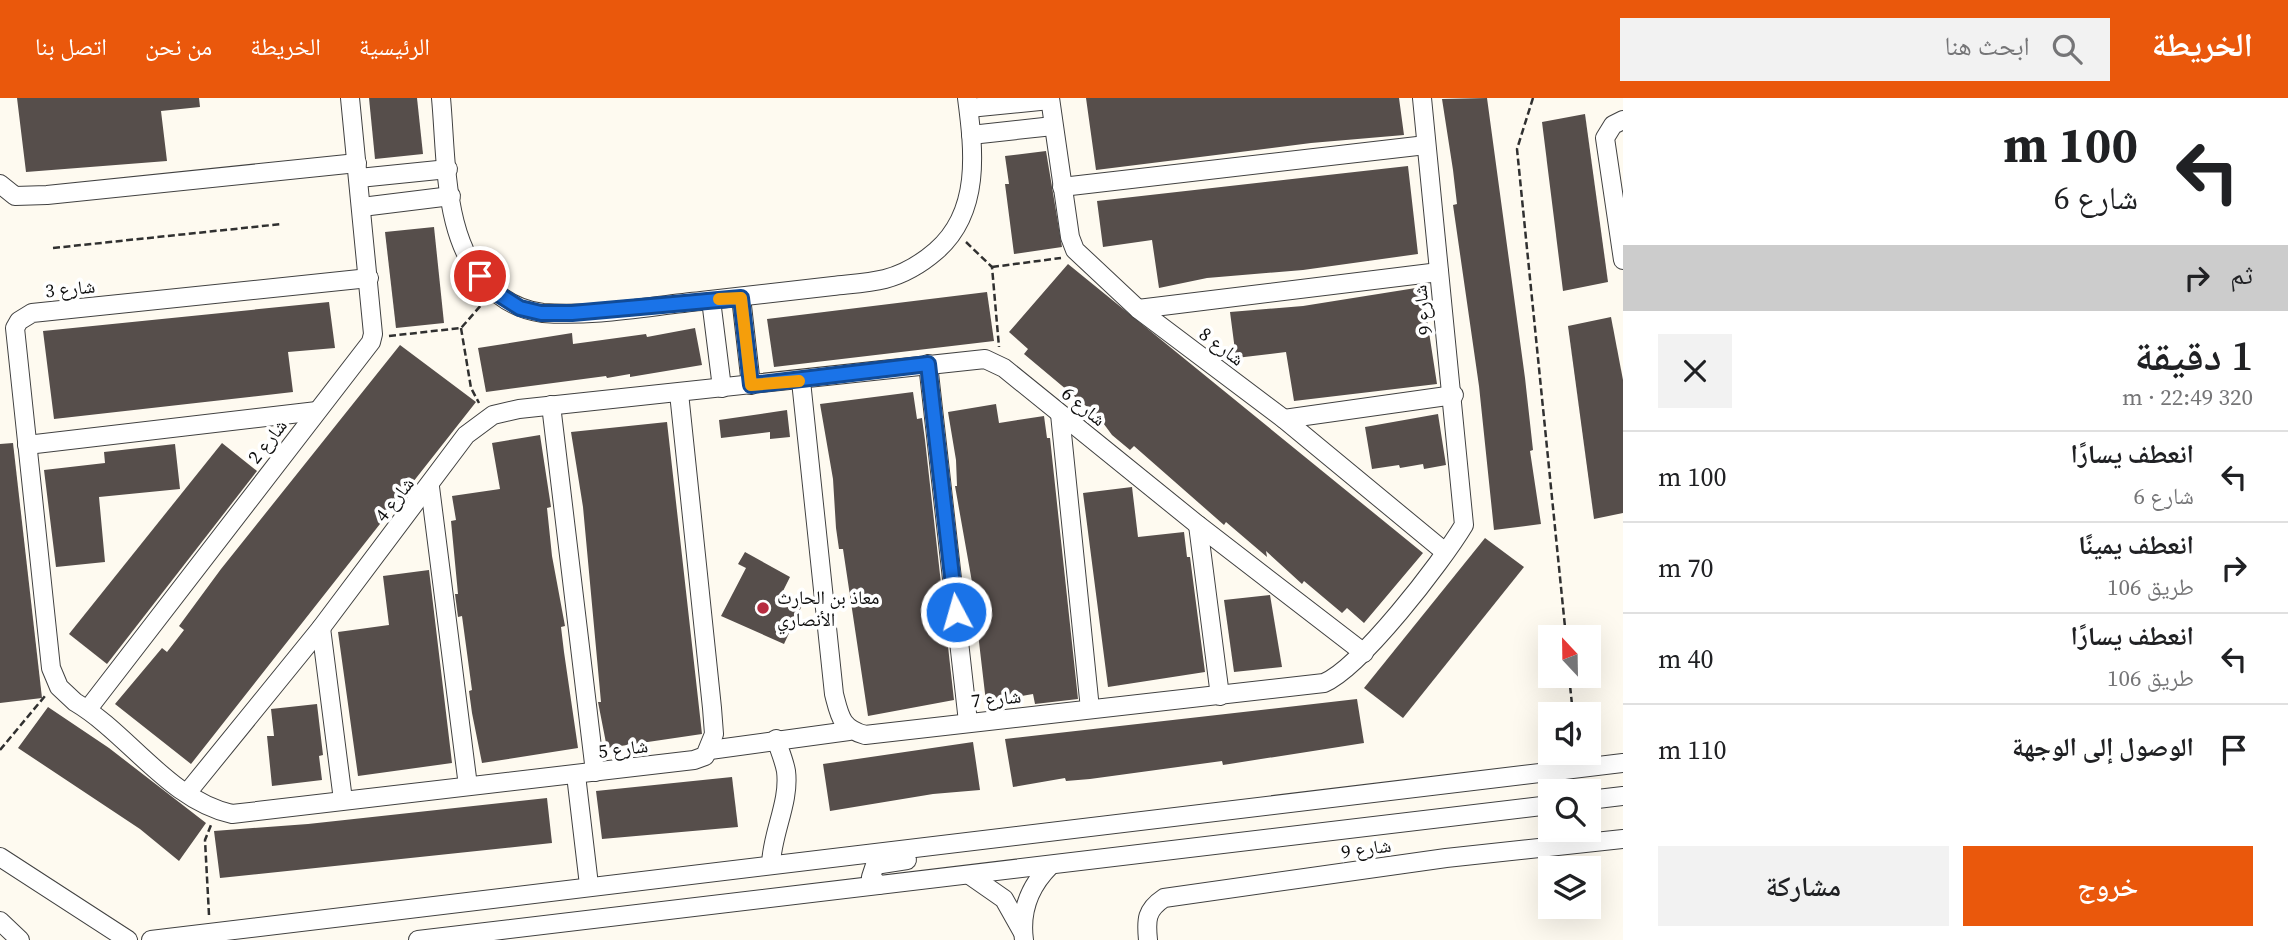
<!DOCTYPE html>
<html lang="ar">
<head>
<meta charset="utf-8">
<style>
  body { margin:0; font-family:"Source Serif 4","Noto Naskh Arabic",serif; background:#f2f2f2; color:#202124; direction:rtl; height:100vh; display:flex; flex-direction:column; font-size:26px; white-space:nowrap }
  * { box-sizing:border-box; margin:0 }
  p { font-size:23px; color:#757577 }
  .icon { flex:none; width:38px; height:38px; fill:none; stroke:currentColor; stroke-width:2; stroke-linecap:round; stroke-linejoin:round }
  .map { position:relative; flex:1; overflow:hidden; direction:ltr }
  .drawer { display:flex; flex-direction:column; background:#fff; width:665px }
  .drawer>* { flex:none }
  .top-card { background:#fff; color:#202124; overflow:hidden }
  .needle { width:46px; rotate:338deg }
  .fabs { position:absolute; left:1538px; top:527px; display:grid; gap:14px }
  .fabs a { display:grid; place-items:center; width:63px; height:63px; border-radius:0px; background:#fff; box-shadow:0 7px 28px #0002; font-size:35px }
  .pin { position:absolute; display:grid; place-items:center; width:60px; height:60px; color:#fff; margin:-30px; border:4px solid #fff; border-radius:50%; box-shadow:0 2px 7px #0007 }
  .me { position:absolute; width:77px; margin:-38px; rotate:354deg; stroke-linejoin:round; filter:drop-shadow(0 0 5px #0008) }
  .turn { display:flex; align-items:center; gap:24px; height:147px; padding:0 35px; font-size:32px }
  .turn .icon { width:91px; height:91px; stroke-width:2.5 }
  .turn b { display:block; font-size:49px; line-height:60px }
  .then { display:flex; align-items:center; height:66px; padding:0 35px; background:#0003; gap:14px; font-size:26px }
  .round { display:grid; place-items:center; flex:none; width:74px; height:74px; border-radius:0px; background:#f2f2f2 }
  .headline { display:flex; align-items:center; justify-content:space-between; height:119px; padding:0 35px }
  h1 { font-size:42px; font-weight:600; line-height:52px }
  .action { display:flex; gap:14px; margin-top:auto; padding:14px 35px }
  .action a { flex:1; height:80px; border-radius:0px; background:#ea580c; color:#fff; font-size:28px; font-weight:600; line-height:80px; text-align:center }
  .action a+a { background:#f2f2f2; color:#202124 }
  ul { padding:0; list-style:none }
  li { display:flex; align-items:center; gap:21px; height:91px; padding:0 35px; border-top:2px solid #e0e0e0 }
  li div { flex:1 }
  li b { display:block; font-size:26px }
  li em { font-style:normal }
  header { display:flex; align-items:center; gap:42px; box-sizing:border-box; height:98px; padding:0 35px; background:#ea580c; color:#fff }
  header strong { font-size:33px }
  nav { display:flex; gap:38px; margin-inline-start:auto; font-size:24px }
  .search { width:490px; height:63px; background:#f2f2f2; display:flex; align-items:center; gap:18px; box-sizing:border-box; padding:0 24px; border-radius:0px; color:#757577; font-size:26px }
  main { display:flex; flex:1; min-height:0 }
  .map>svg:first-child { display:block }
</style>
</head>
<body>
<header>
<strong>الخريطة</strong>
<div class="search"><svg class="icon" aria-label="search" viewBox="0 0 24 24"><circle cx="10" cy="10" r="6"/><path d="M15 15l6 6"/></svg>ابحث هنا</div>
<nav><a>الرئيسية</a><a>الخريطة</a><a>من نحن</a><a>اتصل بنا</a></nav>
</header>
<main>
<section class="drawer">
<div class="top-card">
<div class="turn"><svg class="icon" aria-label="left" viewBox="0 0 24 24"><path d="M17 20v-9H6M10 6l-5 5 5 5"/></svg><div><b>100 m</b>شارع 6</div></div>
<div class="then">ثم<svg class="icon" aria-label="right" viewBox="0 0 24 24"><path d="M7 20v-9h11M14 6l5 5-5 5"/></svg></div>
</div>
<div class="headline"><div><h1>1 دقيقة</h1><p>320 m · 22:49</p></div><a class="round"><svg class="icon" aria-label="close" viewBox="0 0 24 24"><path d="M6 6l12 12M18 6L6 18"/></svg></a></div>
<ul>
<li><svg class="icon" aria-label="left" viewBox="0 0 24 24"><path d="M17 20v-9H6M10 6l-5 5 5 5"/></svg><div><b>انعطف يسارًا</b><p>شارع 6</p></div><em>100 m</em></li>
<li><svg class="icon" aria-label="right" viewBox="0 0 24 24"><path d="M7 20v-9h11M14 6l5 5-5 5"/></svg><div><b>انعطف يمينًا</b><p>طريق 106</p></div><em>70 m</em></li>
<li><svg class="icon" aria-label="left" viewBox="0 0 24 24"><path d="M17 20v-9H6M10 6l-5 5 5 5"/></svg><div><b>انعطف يسارًا</b><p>طريق 106</p></div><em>40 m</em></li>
<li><svg class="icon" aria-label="arrive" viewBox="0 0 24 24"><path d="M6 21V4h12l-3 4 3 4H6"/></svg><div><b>الوصول إلى الوجهة</b></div><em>110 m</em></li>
</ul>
<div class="action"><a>خروج</a><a>مشاركة</a></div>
</section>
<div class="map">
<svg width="1623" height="842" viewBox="0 0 1623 842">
  <rect width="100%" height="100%" fill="#fefaf0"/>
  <!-- building -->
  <g fill="#564e4b">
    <path d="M17 0H199L200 9 161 13 167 63 26 74Z"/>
    <path d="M369 0H417L423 56 375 61Z"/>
    <path d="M1086 0H1399L1404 37 1311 45 1096 72Z"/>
    <path d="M1487 0 1525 280 1533 352 1530 353 1541 426 1494 432 1479 288 1453 107 1457 106 1453 72 1442 1Z"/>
    <path d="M1585 16 1608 184 1563 193 1542 24Z"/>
    <path d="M1046 53 1062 149 1014 156 1005 86H1009L1005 58Z"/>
    <path d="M1408 68 1418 156 1303 172 1207 180 1159 190 1152 142 1103 149 1097 103Z"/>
    <path d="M434 129 444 225 396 230 385 134Z"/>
    <path d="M1068 166 1423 455 1364 525 1347 510 1342 515 1304 483 1302 486 1266 453 1267 459 1226 424 1224 427 1134 348 1130 352 1112 337 1098 318 1024 256 1028 251 1009 234Z"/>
    <path d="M1422 189 1437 286 1294 303 1286 254 1236 260 1230 214 1303 208Z"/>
    <path d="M987 194 994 243 774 269 767 221Z"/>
    <path d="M329 204 335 250 288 254 293 294 54 321 43 233Z"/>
    <path d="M1611 219 1623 282V415L1594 421 1568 228Z"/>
    <path d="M695 230 702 267 630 279V276L607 280 606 278 486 294 478 250 572 235 573 246 646 236 647 239Z"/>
    <path d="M400 247 476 304 191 666 115 606 162 550 167 554 184 532 179 528 221 471Z"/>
    <path d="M913 294 917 321 922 320 925 342 954 602 868 618 843 451H839L836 430 833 381 820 306Z"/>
    <path d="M996 306 999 325 1044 318 1047 340H1050L1078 601 1035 606 1033 596 986 604 972 484 955 388H957L956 362 948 314Z"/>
    <path d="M787 312 790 339 770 341V334L721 340 719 322Z"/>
    <path d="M1438 316 1446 367 1424 371 1423 366 1400 370 1399 367 1372 371 1365 329Z"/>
    <path d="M667 324 702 636 607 650 598 604H601L583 409 571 334Z"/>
    <path d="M540 337 551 409 547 410 552 458 565 528 561 529 564 554 578 650 482 665 472 615 469 593 472 592 462 518 458 519 455 496H458L451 423 456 422 452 398 500 391 492 345Z"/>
    <path d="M13 345 42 600 0 605V346Z"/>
    <path d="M222 345 257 373 107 566 69 536Z"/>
    <path d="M175 346 180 391 99 399 105 464 56 469 44 372 105 365 104 354Z"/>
    <path d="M1132 389 1138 439 1184 434 1187 459H1190L1205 574 1108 589 1083 395Z"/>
    <path d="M1485 440 1524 469 1403 620 1364 590Z"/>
    <path d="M745 454 790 479 783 493 804 503 784 546 721 518 746 470 738 466Z"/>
    <path d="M429 472 452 665 358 678 338 534 389 527 383 478Z"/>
    <path d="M1270 497 1282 569 1234 574 1224 502Z"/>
    <path d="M1357 601 1364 645 1223 667 1222 663 1090 681 1066 683 1065 680 1013 689 1005 641Z"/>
    <path d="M317 606 323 657 319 658 322 682 272 688 267 638H274L271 611Z"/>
    <path d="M48 609 109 650 206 725 179 763 140 731 18 650Z"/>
    <path d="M973 644 980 692 933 696 830 713 823 666Z"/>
    <path d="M732 679 738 729 602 741 596 693Z"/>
    <path d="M547 700 552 745 220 780 214 733 308 726Z"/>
  </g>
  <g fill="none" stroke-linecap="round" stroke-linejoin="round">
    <defs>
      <g id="minor">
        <path d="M441 0C447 63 442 155 499 197 512 207 527 213 543 215 595 219 650 208 701 203 745 198 789 193 833 188 850 186 869 185 885 181 904 176 921 166 936 153 981 114 974 53 967 0"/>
        <path d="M1050 0 1070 139 1075 152 1138 211 1284 321 1445 454"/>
        <path d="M969 10 1050 2"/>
        <path d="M1623 22 1613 27 1605 40 1623 162"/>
        <path d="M971 37 1053 28"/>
        <path d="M359 80 448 71"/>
        <path d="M0 86 15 98 47 97 357 65"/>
        <path d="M1062 89 1426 47"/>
        <path d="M362 109 451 98"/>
        <path d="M369 180 32 215 19 223 15 230 51 570 59 589 75 604C129 636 169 702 232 716L694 662 705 658 714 636 712 610 679 295"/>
        <path d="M741 199 751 287"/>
        <path d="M711 202 722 290"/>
        <path d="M1138 211 1439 174"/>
        <path d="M928 266 968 624"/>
        <path d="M801 283 834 596C840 619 841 630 865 637L1324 585C1361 569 1441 465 1464 427L1422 0"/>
        <path d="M551 307 595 674"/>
        <path d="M1060 316 1090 611"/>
        <path d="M1284 321 1454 297"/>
        <path d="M27 347 317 313"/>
        <path d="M430 389 468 688"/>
        <path d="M1198 427 1220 598"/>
        <path d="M321 530 343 702"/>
        <path d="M88 611 371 244 373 236 350 0"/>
        <path d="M710 652 849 633"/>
        <path d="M576 677 589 787"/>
        <path d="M187 695 321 530 466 337 493 317 519 311 985 261 1004 270 1198 427 1364 555"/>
        <path d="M1589 702 1623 698"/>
        <path d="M0 759 128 842"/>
        <path d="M771 766C772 735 790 704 786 673 784 662 779 651 776 641"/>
        <path d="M971 778 1004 801 1022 833"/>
        <path d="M879 787 871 779 875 767 907 762"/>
        <path d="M0 823 20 842"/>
        <path d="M151 842 1623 665"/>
        <path d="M418 842 1550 707"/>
        <path d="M1024 842C1020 813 1029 789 1050 768"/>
        <path d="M1148 842C1146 822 1146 812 1164 800L1446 760 1623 741"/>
      </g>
    </defs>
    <!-- minor casing -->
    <use href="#minor" stroke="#414141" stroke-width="20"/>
    <!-- path -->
    <g stroke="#303030" stroke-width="2.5" stroke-dasharray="7 3.5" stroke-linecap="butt">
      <path d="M1533 0 1517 51 1566 539"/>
      <path d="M966 144 992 169 999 249"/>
      <path d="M53 150 282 126"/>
      <path d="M992 169 1061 160"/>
      <path d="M461 230 471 290 479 305"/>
      <path d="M389 238 461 230 483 205"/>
      <path d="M1569 578 1573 616"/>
      <path d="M0 652 45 598"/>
      <path d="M209 817 205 742 211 727"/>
    </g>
    <!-- minor -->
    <use href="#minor" stroke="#fff" stroke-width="18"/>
  </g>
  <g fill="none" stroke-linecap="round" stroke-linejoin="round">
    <defs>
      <path id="route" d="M480 178 498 196 520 210 541 215H572L741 200 751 287 928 266 956 514"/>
    </defs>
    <!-- route casing -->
    <use href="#route" stroke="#114b97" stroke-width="18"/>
    <!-- route -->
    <use href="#route" stroke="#1a73e8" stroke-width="12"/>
    <!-- slow -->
    <path stroke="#f59e0b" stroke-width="12" d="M719 201 741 200 751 287 799 283"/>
  </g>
  <!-- markers -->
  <circle fill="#b72c40" stroke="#fff" stroke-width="2.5" cx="763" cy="510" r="7"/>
  <g text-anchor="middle" stroke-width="7" stroke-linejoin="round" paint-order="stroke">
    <!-- street labels -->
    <g font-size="19" fill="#0e0e0e" stroke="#fff">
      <text transform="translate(70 190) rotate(-6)" y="7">شارع 3</text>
      <text transform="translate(1422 212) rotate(-97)" y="7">شارع 9</text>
      <text transform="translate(1222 248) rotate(37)" y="7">شارع 8</text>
      <text transform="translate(1084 308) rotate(39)" y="7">شارع 6</text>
      <text transform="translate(267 343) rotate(-52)" y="7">شارع 2</text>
      <text transform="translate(394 401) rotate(-52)" y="7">شارع 4</text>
      <text transform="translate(996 600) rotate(-6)" y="7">شارع 7</text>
      <text transform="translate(623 650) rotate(-7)" y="7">شارع 5</text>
      <text transform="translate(1366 750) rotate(-8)" y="7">شارع 9</text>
    </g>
    <!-- poi labels -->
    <g font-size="19" fill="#0e0e0e" stroke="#fff" text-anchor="start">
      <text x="777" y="506">معاذ بن الحارث<tspan x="777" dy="22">الأنصاري</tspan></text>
    </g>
  </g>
</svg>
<div class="fabs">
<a><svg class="needle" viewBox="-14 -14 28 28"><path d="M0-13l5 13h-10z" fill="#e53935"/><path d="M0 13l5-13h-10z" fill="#757577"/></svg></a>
<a><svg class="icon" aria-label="sound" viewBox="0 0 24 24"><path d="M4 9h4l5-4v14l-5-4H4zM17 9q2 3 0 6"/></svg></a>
<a><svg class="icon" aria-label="search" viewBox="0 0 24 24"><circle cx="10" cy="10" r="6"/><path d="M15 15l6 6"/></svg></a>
<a><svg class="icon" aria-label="layers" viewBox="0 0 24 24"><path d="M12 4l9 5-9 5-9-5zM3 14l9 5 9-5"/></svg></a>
</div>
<div class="pin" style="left:480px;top:178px;background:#d93025"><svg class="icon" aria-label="arrive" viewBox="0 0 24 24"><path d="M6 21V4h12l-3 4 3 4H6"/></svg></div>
<svg class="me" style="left:956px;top:514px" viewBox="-20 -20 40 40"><circle r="17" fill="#1a73e8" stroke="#fff" stroke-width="3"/><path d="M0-11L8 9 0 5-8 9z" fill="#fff"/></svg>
</div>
</main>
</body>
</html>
